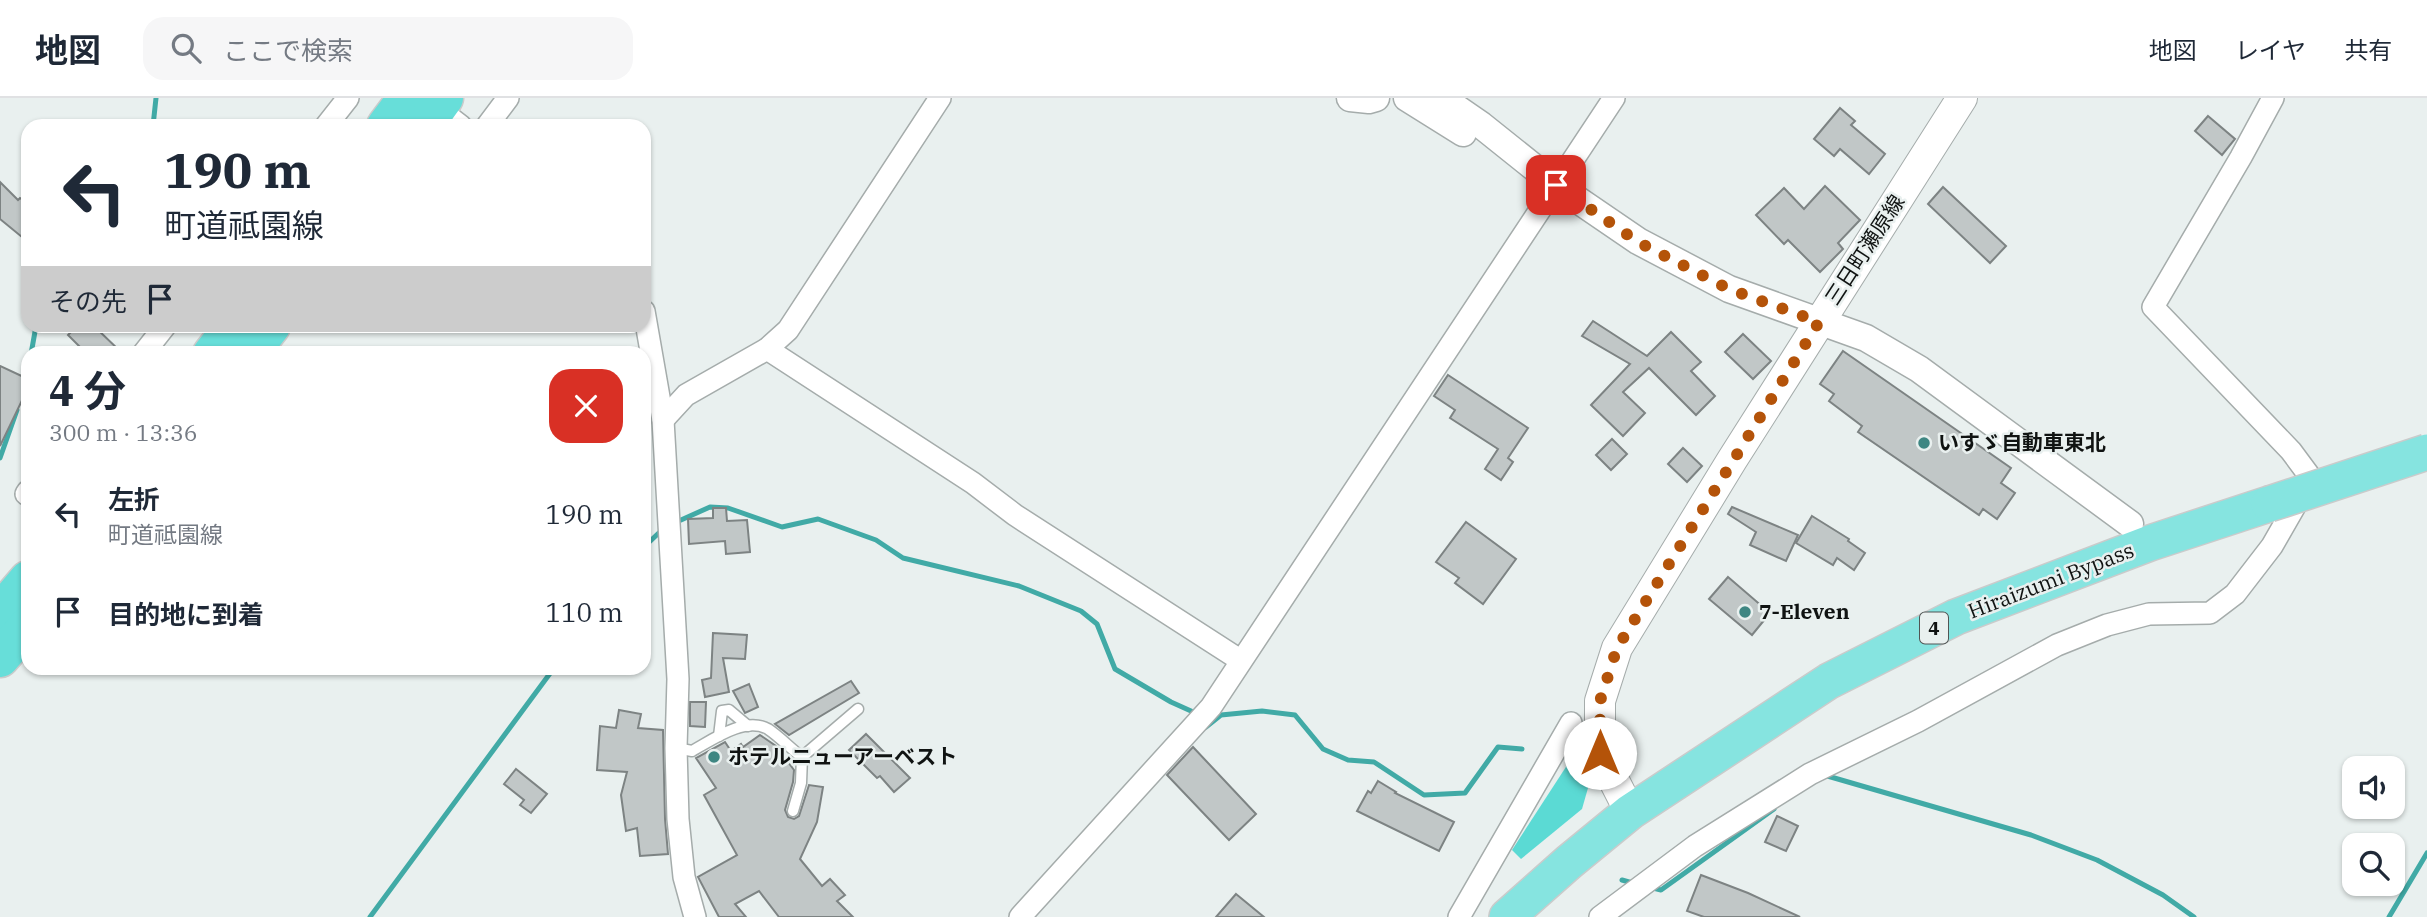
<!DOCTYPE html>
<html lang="ja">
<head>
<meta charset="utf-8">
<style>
  body { margin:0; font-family:"IBM Plex Serif","Noto Sans JP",serif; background:#f6f6f7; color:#1f2937; height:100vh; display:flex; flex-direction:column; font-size:26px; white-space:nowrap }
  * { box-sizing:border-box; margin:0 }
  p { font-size:23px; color:#747a83 }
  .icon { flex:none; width:38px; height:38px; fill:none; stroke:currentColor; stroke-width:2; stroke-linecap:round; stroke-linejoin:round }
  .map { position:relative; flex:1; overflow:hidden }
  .drawer { position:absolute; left:21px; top:248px; width:630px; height:329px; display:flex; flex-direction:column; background:#fff; border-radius:21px; box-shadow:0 2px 5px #0004 }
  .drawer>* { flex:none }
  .guide { position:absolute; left:21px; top:21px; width:630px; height:214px; border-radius:21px; box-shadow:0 2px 5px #0004; background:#fff; color:#1f2937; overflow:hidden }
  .controls { position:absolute; left:2342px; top:658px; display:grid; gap:14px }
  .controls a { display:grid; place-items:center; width:63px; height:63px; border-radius:14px; background:#fff; box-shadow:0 2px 5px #0004; font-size:35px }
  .pin { position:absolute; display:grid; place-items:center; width:60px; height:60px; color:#fff; margin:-30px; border-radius:14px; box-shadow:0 4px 10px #0006 }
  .me { position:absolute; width:77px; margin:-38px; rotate:0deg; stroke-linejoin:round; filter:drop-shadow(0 0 5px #0008) }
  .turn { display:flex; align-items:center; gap:24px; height:147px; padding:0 28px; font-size:32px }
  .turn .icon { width:91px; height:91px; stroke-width:2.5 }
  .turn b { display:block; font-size:49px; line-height:60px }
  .then { display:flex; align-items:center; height:66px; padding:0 28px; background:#0003; gap:14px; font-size:26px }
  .round { display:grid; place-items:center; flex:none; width:74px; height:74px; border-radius:21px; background:#f6f6f7 }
  .head { display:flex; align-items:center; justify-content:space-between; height:119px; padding:0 28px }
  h1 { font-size:42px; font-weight:700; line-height:52px }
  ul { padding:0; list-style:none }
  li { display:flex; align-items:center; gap:21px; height:98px; padding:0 28px }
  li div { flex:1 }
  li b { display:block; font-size:26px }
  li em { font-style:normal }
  header { display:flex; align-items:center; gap:42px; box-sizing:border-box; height:98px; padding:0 35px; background:#fff; border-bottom:2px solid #e0e1e3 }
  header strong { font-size:33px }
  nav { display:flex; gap:38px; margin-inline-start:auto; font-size:24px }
  .search { width:490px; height:63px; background:#f6f6f7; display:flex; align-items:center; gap:18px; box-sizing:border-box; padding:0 24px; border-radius:21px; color:#747a83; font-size:26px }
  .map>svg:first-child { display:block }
</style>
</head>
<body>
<header>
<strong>地図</strong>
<div class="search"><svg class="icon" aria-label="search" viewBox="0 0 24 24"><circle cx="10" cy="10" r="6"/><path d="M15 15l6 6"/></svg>ここで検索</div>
<nav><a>地図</a><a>レイヤ</a><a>共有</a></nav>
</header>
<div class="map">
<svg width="2427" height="819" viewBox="0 0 2427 819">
  <rect width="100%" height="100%" fill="#e9f0ef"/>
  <!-- green -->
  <path fill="#5bdad4" d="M1575 655 1588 690 1582 711 1521 761 1512 752Z"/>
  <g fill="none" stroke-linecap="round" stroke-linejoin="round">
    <!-- stream -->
    <g stroke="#41aaa6" stroke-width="5">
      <path d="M153 28 156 0"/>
      <path d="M31 256 36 228"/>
      <path d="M0 360 17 312"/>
      <path d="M681 422 710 409 728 410 782 429 818 421 876 442 903 460 1019 488 1081 513 1097 526 1115 571 1171 604 1191 613 1196 619"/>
      <path d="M644 449 664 430"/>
      <path d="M1206 629 1221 617 1262 613 1295 617 1323 651 1348 662 1374 664 1424 697 1465 695 1498 649 1522 651"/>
      <path d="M1824 677 2031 737 2097 762 2163 797 2194 819"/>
      <path d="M1622 782 1636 786"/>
      <path d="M1649 789 1661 792 1774 711"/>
      <path d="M370 819 554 570"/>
      <path d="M2389 819 2427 755"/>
    </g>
  </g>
  <!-- building -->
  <g fill="#c1c7c7" stroke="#7d8383" stroke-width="2">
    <path d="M1840 10 1855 23 1851 27 1885 56 1869 76 1840 51 1834 58 1814 41Z"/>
    <path d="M2208 18 2235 41 2222 57 2195 33Z"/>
    <path d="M0 84 18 102 20 100 28 106V144L0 121Z"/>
    <path d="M1825 88 1860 122 1838 145 1843 151 1820 174 1788 142 1784 146 1756 117 1784 90 1804 111Z"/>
    <path d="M1943 89 2006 148 1990 165 1928 106Z"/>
    <path d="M1593 223 1647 258 1671 234 1701 264 1691 273 1715 298 1696 317 1649 270 1623 294 1645 315 1623 338 1591 307 1630 266 1582 238Z"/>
    <path d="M77 228H94L123 256H87L68 237Z"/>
    <path d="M1743 236 1771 263 1753 281 1725 254Z"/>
    <path d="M1843 253 2011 370 2001 385 2015 395 1997 421 1983 411 1979 417 1858 334 1862 328 1829 303 1834 296 1820 286Z"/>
    <path d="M0 268 28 281V290L0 348Z"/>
    <path d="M1448 277 1528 330 1508 360 1513 364 1501 382 1485 371 1498 351 1450 320 1455 312 1434 298Z"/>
    <path d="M1612 341 1627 356 1611 372 1596 357Z"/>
    <path d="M1683 350 1702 368 1687 384 1668 366Z"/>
    <path d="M1732 409 1798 437 1786 463 1750 447 1756 434 1728 416Z"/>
    <path d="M713 410H726L727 423 747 422 750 454 726 456 725 443 689 446 688 421 713 420Z"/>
    <path d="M1812 418 1849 441 1848 443 1865 455 1854 472 1837 460 1833 467 1796 445Z"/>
    <path d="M1466 424 1516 461 1483 506 1455 485 1459 480 1436 464Z"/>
    <path d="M1728 479 1770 515 1752 537 1709 501Z"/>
    <path d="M713 535 747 537 745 561 723 560 729 594 705 599 702 582 711 580Z"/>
    <path d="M851 583 859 595 789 637 775 626Z"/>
    <path d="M749 586 758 609 745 615 733 593Z"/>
    <path d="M690 604H706L705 629 690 628Z"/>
    <path d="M619 612 641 616 638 630 663 632 665 721 668 756 640 758 637 730 626 733 621 697 627 674 597 672 600 628 616 630Z"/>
    <path d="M866 636 910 680 894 694 880 678 877 680 849 652Z"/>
    <path d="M760 637 776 648 794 672 793 684 785 712 788 719 794 721 799 718 809 687 823 689 817 724 800 761 822 788 830 781 845 797 837 803 853 819H779L759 793 735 806 746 819H719L698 779 737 757 704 697 716 690 696 660 725 644 731 653 741 646 743 649Z"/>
    <path d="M1193 649 1256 716 1229 742 1167 677Z"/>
    <path d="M516 671 547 696 531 715 520 707 524 702 504 686Z"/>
    <path d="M1378 683 1396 694 1395 695 1454 724 1439 753 1357 713 1368 693 1371 695Z"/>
    <path d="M1777 718 1798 728 1786 753 1765 744Z"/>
    <path d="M1701 777 1748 795 1800 819H1704L1687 813Z"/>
    <path d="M1236 796 1264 819H1216Z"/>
  </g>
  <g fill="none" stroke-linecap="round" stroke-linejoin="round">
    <defs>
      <g id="service">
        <path d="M719 638 722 613 729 612 748 628"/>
        <path d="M676 650 692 653C712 642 745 618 768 631 780 639 791 651 802 659L858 611"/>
        <path d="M793 713 801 685 802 659"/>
      </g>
      <g id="minor">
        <path d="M448 18 461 28"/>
        <path d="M326 28 348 0"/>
        <path d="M487 28 508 0"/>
        <path d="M644 213 663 322 678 581 676 650 678 721 684 779 695 819"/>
        <path d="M767 251 973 385 1015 417 1240 562"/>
        <path d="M143 256 165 228"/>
        <path d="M663 322 686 297 767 251 788 232 940 0"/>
        <path d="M28 393 26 396 28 397"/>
        <path d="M1020 819 1211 609 1614 0"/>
        <path d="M1459 819 1571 625"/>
        <path d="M1600 819 1695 748 1810 676 1918 623 2057 547 2107 527 2149 516 2210 515 2235 496 2272 448 2311 380 2291 353 2153 209 2241 59 2273 0"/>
      </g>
      <g id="tertiary">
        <path d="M1350 0 1369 2 1376 0"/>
        <path d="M1407 0 1463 35"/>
        <path d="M1442 0 1481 27 1556 87 1638 143 1729 191 1866 240 1919 271 2130 426"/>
      </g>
      <path id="secondary" d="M1630 714 1600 655V603L1617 550 1732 362 1962 0"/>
      <path id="trunk" d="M1507 819 1569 764 1630 714 1829 583 1956 519 2150 445 2269 406"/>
      <g id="motorway">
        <path d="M386 28 407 0"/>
        <path d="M424 28 444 0"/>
        <path d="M212 256 234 228"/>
        <path d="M249 256 271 228"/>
        <path d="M0 515 28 482"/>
        <path d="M0 560 28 528"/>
      </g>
    </defs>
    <!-- service casing -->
    <use href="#service" stroke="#a5acab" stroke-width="13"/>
    <!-- minor casing -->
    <use href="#minor" stroke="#a5acab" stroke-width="24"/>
    <!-- tertiary casing -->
    <use href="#tertiary" stroke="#a5acab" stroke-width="29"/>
    <!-- secondary casing -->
    <use href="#secondary" stroke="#a5acab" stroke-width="32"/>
    <!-- trunk casing -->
    <use href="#trunk" stroke="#cacbcb" stroke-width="38"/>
    <!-- motorway casing -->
    <use href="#motorway" stroke="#cacbcb" stroke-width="41"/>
    <!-- service -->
    <use href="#service" stroke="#fff" stroke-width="10"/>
    <!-- minor -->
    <use href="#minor" stroke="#fff" stroke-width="21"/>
    <!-- tertiary -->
    <use href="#tertiary" stroke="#fff" stroke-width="26"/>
    <!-- secondary -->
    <use href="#secondary" stroke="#fff" stroke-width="30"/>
    <!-- trunk -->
    <use href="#trunk" stroke="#86e4e0" stroke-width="35"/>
    <!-- motorway -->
    <use href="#motorway" stroke="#67ded9" stroke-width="38"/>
    <defs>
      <path id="trunk-bridge" d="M2269 406 2427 354"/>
    </defs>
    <!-- trunk-bridge casing -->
    <use href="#trunk-bridge" stroke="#cacbcb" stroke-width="38" stroke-linecap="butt"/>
    <!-- trunk-bridge -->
    <use href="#trunk-bridge" stroke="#86e4e0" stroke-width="35"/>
  </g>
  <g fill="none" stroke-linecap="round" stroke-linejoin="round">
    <!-- route -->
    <path stroke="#b45309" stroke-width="12" stroke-dasharray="0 21.6" d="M1556 87 1638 144 1729 191 1819 224 1617 550 1600 603V655"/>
  </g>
  <!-- markers -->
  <g fill="#3e8682" stroke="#e9f0ef" stroke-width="2.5">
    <circle cx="1924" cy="345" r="7"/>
    <circle cx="1745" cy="514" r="7"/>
    <circle cx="714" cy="659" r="7"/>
  </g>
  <g text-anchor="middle" stroke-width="5" stroke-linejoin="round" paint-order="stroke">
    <!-- shield labels -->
    <rect fill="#e9f0ef" stroke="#515554" stroke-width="2" x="1920" y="514.5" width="28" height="31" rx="5"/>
    <g font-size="19" font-weight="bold" fill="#101312">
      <text x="1934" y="537">4</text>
    </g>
    <!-- street labels -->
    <g font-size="21" fill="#101312" stroke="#e9f0ef">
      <text transform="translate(1865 152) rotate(-57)" y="7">三日町瀬原線</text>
      <text transform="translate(2051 483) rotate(-21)" y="7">Hiraizumi Bypass</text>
    </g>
    <!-- poi labels -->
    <g font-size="21" font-weight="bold" fill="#101312" stroke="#e9f0ef" text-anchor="start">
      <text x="1938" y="352">いすゞ自動車東北</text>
      <text x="1759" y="521">7-Eleven</text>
      <text x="728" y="666">ホテルニューアーベスト</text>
    </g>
  </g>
</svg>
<div class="controls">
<a><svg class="icon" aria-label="sound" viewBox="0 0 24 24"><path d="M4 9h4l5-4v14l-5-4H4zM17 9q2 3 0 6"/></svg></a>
<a><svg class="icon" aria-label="search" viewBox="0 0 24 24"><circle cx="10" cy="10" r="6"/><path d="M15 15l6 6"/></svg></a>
</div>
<div class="pin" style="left:1556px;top:87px;background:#d93025"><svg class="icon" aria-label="arrive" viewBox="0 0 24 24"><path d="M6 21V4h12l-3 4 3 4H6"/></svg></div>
<svg class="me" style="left:1600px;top:655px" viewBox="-20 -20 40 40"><circle r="19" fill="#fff"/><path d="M0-13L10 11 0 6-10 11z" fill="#b45309"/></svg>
<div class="guide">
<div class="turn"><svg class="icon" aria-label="left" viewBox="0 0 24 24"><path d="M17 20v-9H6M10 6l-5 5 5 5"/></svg><div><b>190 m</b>町道祗園線</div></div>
<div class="then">その先<svg class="icon" aria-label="arrive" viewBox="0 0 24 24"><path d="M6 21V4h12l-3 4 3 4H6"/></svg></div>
</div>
<section class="drawer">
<div class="head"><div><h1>4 分</h1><p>300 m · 13:36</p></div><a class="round" style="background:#d93025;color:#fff"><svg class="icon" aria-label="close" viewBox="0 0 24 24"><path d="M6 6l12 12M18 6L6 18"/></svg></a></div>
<ul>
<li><svg class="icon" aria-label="left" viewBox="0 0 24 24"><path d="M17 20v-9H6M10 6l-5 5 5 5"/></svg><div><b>左折</b><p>町道祗園線</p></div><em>190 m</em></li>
<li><svg class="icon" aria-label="arrive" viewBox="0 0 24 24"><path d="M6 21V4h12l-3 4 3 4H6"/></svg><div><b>目的地に到着</b></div><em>110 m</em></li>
</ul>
</section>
</div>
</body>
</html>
